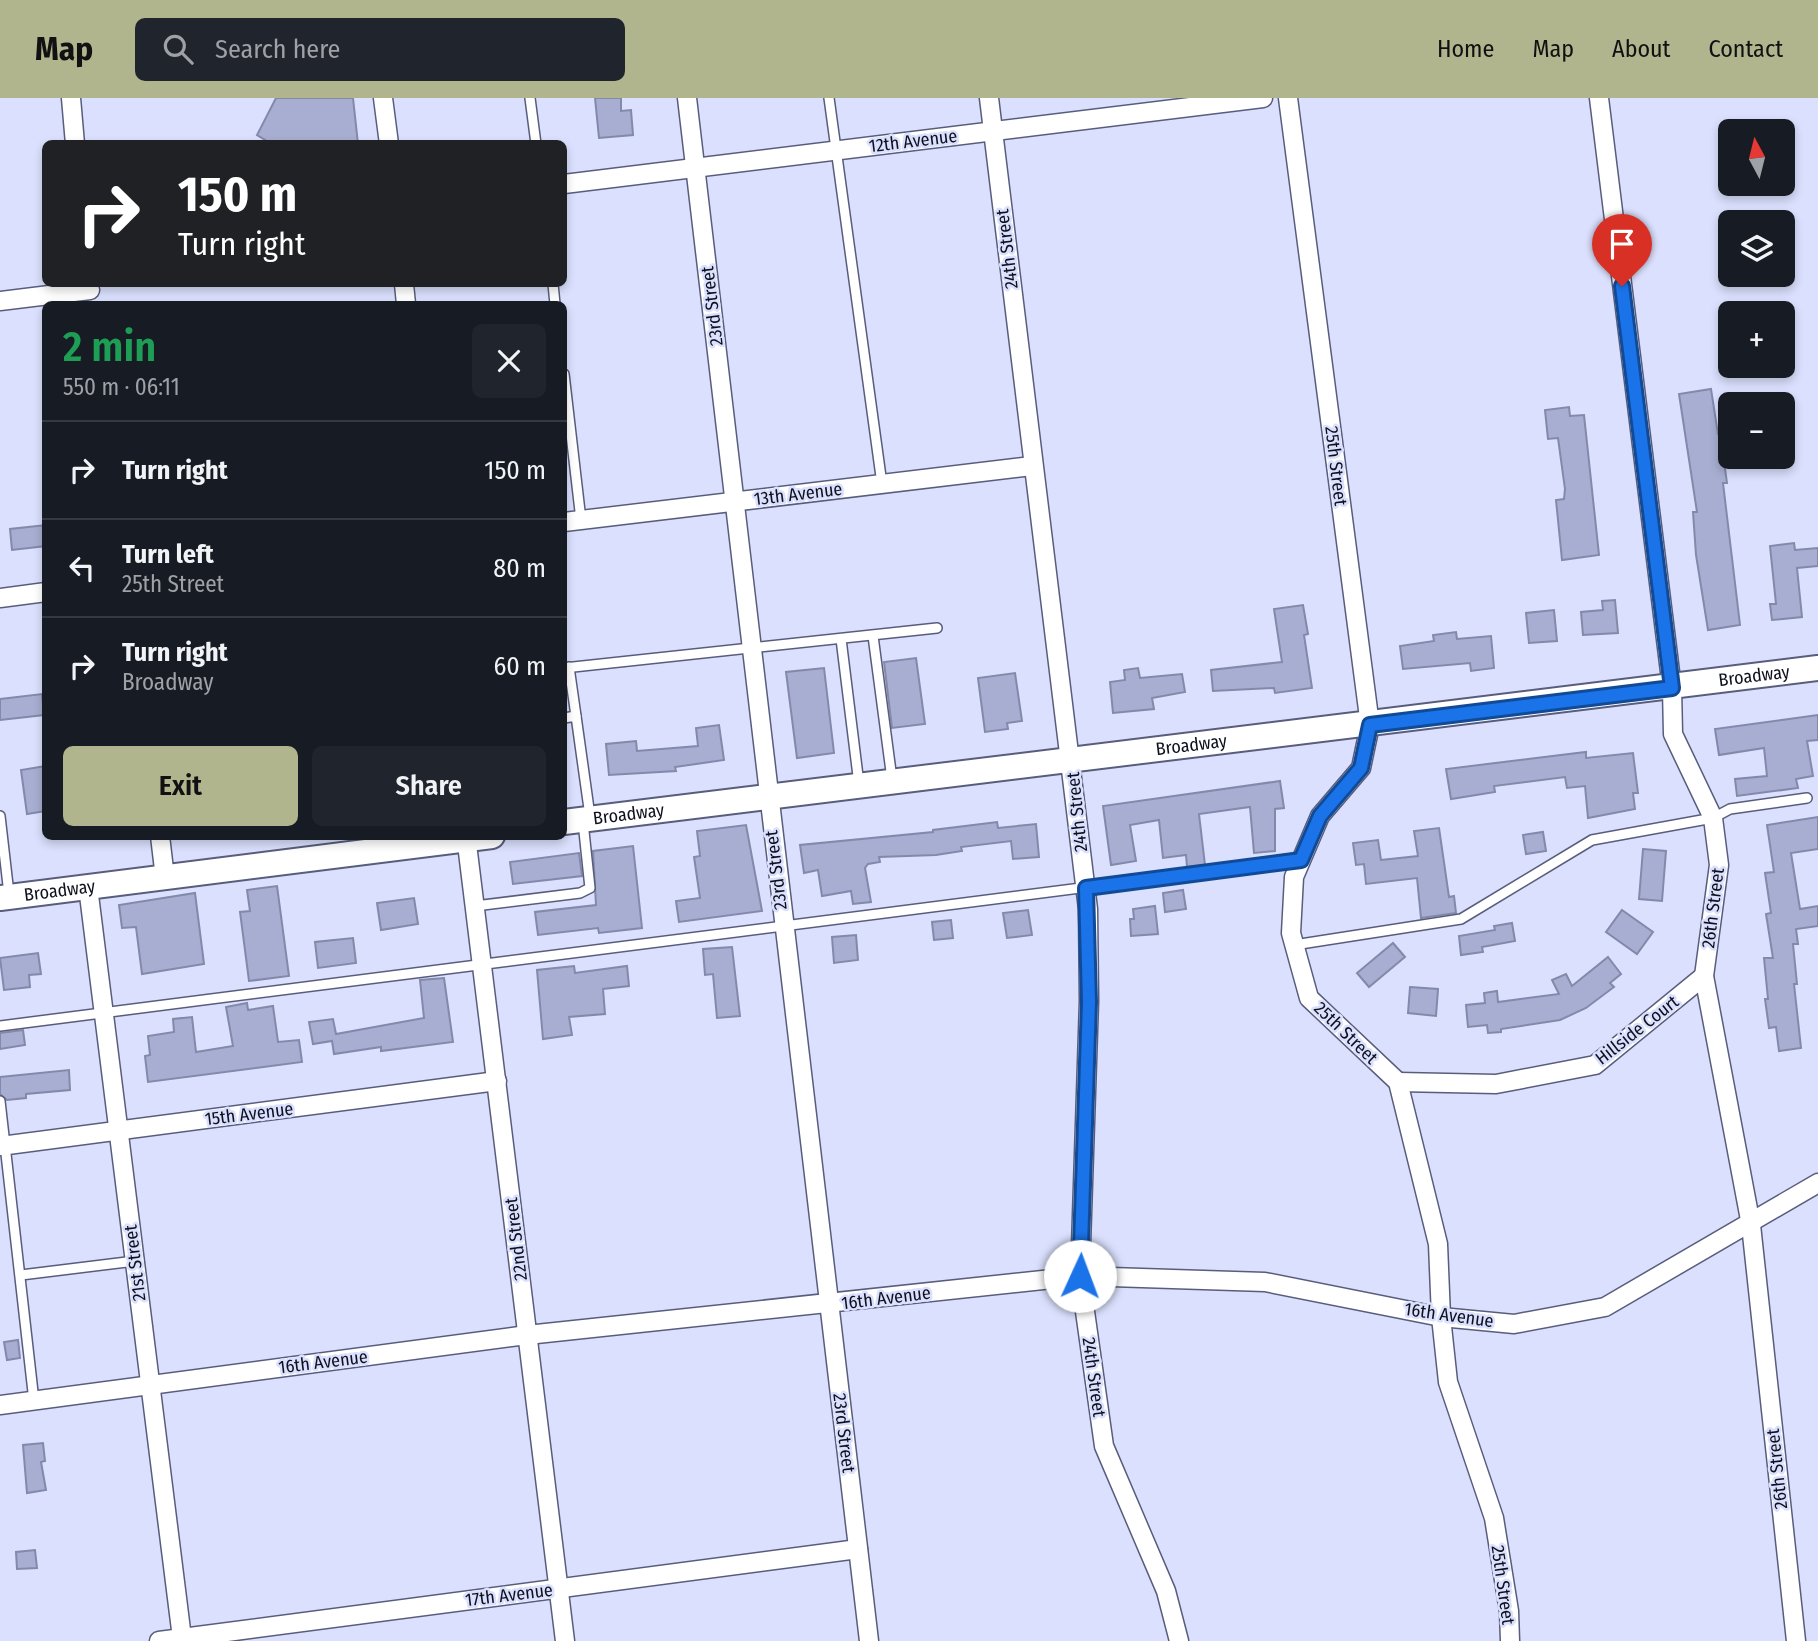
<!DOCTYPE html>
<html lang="en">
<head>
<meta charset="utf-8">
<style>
  body { margin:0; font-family:"Fira Sans Condensed",sans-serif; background:#20242c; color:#f1f3f6; height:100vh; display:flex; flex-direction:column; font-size:26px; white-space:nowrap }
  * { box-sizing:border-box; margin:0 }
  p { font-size:23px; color:#9ea1a6 }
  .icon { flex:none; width:38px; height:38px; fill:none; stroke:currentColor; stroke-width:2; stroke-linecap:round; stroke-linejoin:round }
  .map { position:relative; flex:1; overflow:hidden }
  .drawer { position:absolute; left:42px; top:203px; width:525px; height:539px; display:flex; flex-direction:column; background:#171b24; border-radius:10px; box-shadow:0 4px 10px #0003 }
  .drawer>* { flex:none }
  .hud { position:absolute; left:42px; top:42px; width:525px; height:147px; border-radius:10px; box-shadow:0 4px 10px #0003; background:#202124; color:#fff; overflow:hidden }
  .needle { width:46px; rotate:353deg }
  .buttons { position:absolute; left:1718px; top:21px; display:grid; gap:14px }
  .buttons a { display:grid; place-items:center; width:77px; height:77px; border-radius:10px; background:#171b24; box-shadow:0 4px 10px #0003; font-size:35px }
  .pin { position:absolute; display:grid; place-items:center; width:60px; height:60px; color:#fff; margin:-72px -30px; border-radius:50% 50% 50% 0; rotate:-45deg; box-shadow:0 0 7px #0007 }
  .pin .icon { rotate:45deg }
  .me { position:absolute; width:77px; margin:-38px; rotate:2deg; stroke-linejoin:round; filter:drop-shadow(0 0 5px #0008) }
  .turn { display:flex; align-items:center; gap:24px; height:147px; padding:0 21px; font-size:32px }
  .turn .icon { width:91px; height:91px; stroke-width:2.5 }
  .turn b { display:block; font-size:49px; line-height:60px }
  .round { display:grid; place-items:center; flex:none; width:74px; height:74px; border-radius:10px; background:#20242c }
  .head { display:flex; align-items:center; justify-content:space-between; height:119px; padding:0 21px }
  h1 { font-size:42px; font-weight:600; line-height:52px; color:#1e9e55 }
  .cta { display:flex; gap:14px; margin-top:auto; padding:14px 21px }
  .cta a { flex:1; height:80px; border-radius:10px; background:#b0b58e; color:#111; font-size:28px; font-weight:600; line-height:80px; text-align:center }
  .cta a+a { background:#20242c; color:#f1f3f6 }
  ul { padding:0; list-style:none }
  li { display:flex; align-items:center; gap:21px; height:98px; padding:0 21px; border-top:2px solid #363941 }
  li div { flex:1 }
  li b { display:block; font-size:26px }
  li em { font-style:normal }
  header { display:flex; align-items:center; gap:42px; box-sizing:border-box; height:98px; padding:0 35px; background:#b0b58e; color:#111 }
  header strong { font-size:33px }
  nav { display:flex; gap:38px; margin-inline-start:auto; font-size:24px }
  .search { width:490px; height:63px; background:#20242c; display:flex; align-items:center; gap:18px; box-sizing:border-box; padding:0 24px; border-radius:10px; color:#9ea1a6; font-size:26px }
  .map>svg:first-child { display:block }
</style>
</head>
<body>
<header>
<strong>Map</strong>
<div class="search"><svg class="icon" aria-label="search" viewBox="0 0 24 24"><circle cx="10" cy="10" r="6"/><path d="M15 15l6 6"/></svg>Search here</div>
<nav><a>Home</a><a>Map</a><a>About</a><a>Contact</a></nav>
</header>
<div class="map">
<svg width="1818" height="1543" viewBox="0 0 1818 1543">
  <rect width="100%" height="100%" fill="#dae0fd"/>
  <!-- building -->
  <g fill="#a7aed1" stroke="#8389aa" stroke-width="2">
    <path d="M276 0H353L358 46H272L257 37Z"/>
    <path d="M595 0H621V13L631 12 633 37 599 40Z"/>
    <path d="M1711 291 1718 336H1725L1728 362 1724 363 1727 385H1723L1740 527 1708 532 1696 457 1693 414H1697L1679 296Z"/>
    <path d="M1569 309 1570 318 1584 317 1599 457 1562 462 1556 402 1564 401 1565 391 1558 340 1548 341 1545 312Z"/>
    <path d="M46 427V448L12 452 10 431Z"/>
    <path d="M1794 445 1795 452 1818 450V468L1797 470 1802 519 1772 522 1770 506H1776L1770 448Z"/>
    <path d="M1615 502 1618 535 1583 537 1581 514 1603 512 1602 503Z"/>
    <path d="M1303 507 1308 536 1304 537 1312 590 1275 595 1274 590 1213 593 1211 572 1282 564 1274 511Z"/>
    <path d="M1554 512 1557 543 1529 545 1526 515Z"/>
    <path d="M1456 534 1457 541 1491 538 1494 570 1471 573 1470 565 1403 571 1400 548 1434 543 1433 537Z"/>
    <path d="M916 560 925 626 892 630 884 564Z"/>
    <path d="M824 570 834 655 797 660 786 574Z"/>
    <path d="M1138 570 1140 580 1182 576 1185 594 1152 600 1154 611 1113 615 1110 584 1125 582 1124 572Z"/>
    <path d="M1015 575 1022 623 1007 625 1008 631 985 634 978 580Z"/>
    <path d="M42 596 44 617 0 622V601Z"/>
    <path d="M1818 617V642L1807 643 1813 678 1796 681 1798 690 1737 698 1735 681 1767 678 1764 650 1719 657 1715 631Z"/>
    <path d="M719 627 724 662 675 669 676 673 609 677 606 646 636 643 637 653 698 648 696 630Z"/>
    <path d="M1586 654V660L1633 655 1638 695H1633L1635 711 1588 720 1585 688 1567 690 1565 679 1494 688 1495 694 1451 701 1446 671Z"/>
    <path d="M46 668V713L27 716 21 672Z"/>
    <path d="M1280 683 1284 710 1275 711V753L1254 755 1250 709 1199 716 1205 767 1187 769 1186 757 1163 760 1159 722 1130 727 1136 763 1111 767 1103 708Z"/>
    <path d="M1818 719V751L1791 755 1800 811 1818 808V828L1796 831 1798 846H1793L1797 886H1794L1801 950 1779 953 1776 929 1769 930 1765 901H1768L1764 860H1773L1766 816 1771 815 1765 775 1774 774 1767 727Z"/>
    <path d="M997 724 998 730 1036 726 1039 759 1013 761 1011 743 961 749 962 753 936 757 879 759 880 764 868 766 865 770 871 804 853 806 851 793 822 798 818 772 804 775 800 747 933 734V732Z"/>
    <path d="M746 727 762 813 679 824 676 803 700 800 694 759 700 758 697 733Z"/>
    <path d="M1439 730 1449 799 1454 798 1456 815 1421 820 1417 780 1366 786 1364 766 1356 767 1353 745 1378 742 1381 762 1418 758 1414 733Z"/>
    <path d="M1543 734 1546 753 1526 756 1523 737Z"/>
    <path d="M633 748 642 830 599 835 598 830 538 837 535 814 596 807 593 753Z"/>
    <path d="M1643 751 1666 753 1662 803 1639 801Z"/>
    <path d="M579 755 582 778 513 786 510 764Z"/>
    <path d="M277 788 289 878 249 883 240 814 250 813 247 792Z"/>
    <path d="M1183 792 1186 811 1165 814 1163 795Z"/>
    <path d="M195 795 204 866 142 876 136 829 122 830 119 807Z"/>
    <path d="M414 800 418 826 381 832 377 805Z"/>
    <path d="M1155 808 1158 836 1131 838 1130 821H1134L1133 811Z"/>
    <path d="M1028 812 1032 837 1007 840 1003 815Z"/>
    <path d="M1622 812 1653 834 1637 856 1606 834Z"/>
    <path d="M951 822 953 840 934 842 932 824Z"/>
    <path d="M1512 825 1515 843 1482 849 1483 854 1461 857 1459 838 1495 832 1494 828Z"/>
    <path d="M856 837 858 862 834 865 832 839Z"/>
    <path d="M353 840 356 865 318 870 315 844Z"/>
    <path d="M1393 845 1405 859 1369 889 1357 875Z"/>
    <path d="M732 849 740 918 717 920 713 876 705 877 703 851Z"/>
    <path d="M38 855 41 876 29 877 30 889 4 892 0 860Z"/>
    <path d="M1608 859 1621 876 1610 885 1614 889 1586 910 1560 922 1501 931V934L1488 935 1487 927 1468 929 1466 907 1485 905 1484 895 1497 893 1498 904 1559 896 1552 882 1566 876 1572 888Z"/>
    <path d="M574 868 575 875 627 868 629 888 603 891 605 916 569 919 572 937 543 941 537 872Z"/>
    <path d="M444 880 453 944 381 953V949L334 956 332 943 313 946 309 924 333 921 336 936 424 920 420 882Z"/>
    <path d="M1410 889 1438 891 1436 918 1408 915Z"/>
    <path d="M247 905 248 912 273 908 278 944 299 942 302 964 148 984 145 958 150 957 148 938 174 934 173 921 192 919 196 954 233 948 226 909Z"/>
    <path d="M23 932 25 947 0 951V935Z"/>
    <path d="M69 972 70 992 26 996V1000L7 1002 0 996V979Z"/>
    <path d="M18 1242 20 1260 7 1262 4 1244Z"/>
    <path d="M43 1345 45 1363 41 1364 46 1392 27 1395 23 1347Z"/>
    <path d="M35 1452 37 1470 17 1471 16 1454Z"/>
  </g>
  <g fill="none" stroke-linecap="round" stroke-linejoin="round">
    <defs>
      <g id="service">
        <path d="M530 0 536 46"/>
        <path d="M829 0 882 386"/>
        <path d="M553 186 555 206"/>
        <path d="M564 276 581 422"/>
        <path d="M873 538 892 681"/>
        <path d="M841 541 859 686"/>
        <path d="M569 569 576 618"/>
        <path d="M564 570 937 530"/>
        <path d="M564 620 576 618 590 718"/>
        <path d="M0 718 9 796"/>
        <path d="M475 808 580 795 590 790 583 724"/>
        <path d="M1294 847 1461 821 1592 742 1713 720 1730 711 1807 700"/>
        <path d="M0 928 1300 762"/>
        <path d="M0 1003 34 1303"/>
        <path d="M21 1177 135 1163"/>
      </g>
      <g id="minor">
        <path d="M71 0 75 46"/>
        <path d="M383 0 389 46"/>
        <path d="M687 0 869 1543"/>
        <path d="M989 0 1088 811 1089 903 1080 1178 1104 1348 1166 1493 1179 1543"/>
        <path d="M1288 0 1370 627 1361 670 1320 718 1294 779 1291 835 1309 900 1398 984 1438 1146 1441 1219 1448 1284 1494 1420 1509 1513 1510 1543"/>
        <path d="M1599 0 1672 590 1673 636 1713 720 1719 767 1704 878 1751 1127 1796 1543"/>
        <path d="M564 86 1263 0"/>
        <path d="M404 186 406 206"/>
        <path d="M0 203 90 192"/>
        <path d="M564 424 1032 368"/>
        <path d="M0 500 46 494"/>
        <path d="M160 738 165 780"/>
        <path d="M466 738 565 1543"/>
        <path d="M88 789 182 1540"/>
        <path d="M1398 984 1496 986 1595 967 1704 878"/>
        <path d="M0 1048 497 983"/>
        <path d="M0 1307 527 1237 1080 1178 1265 1184 1441 1219 1514 1226 1605 1209 1818 1085"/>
        <path d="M159 1543 858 1451"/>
      </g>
      <g id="secondary">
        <path id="s1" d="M564 724 1818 570"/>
        <path id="s2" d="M0 800 492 738"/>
      </g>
    </defs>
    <!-- service casing -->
    <use href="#service" stroke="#585d7c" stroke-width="12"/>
    <!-- minor casing -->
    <use href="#minor" stroke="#585d7c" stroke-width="21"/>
    <!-- secondary casing -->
    <use href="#secondary" stroke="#585d7c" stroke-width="28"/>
    <!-- service -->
    <use href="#service" stroke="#fff" stroke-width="9"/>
    <!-- minor -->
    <use href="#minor" stroke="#fff" stroke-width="18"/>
    <!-- secondary -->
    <use href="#secondary" stroke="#fff" stroke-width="24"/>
  </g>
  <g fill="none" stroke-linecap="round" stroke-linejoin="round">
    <defs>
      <path id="route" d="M1080 1178 1089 904 1086 790 1301 762 1320 718 1361 670 1370 627 1672 590 1622 188"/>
    </defs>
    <!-- route casing -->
    <use href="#route" stroke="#114b97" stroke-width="18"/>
    <!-- route -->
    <use href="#route" stroke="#1a73e8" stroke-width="12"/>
  </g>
  <g text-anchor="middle" stroke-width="5" stroke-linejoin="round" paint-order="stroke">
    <!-- street labels -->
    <g font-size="18" fill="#0e101c" stroke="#dae0fd">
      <text transform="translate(913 43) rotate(-7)" y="6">12th Avenue</text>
      <text transform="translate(1007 151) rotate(-97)" y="6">24th Street</text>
      <text transform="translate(712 208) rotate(-97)" y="6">23rd Street</text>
      <text transform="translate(1336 368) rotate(83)" y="6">25th Street</text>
      <text transform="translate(798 396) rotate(-7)" y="6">13th Avenue</text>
      <text dy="6" stroke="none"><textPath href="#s1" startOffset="1199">Broadway</textPath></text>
      <text dy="6" stroke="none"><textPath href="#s1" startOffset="632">Broadway</textPath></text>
      <text transform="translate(1077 714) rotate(-96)" y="6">24th Street</text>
      <text dy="6" stroke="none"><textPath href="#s1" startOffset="65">Broadway</textPath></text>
      <text transform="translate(776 772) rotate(-97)" y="6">23rd Street</text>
      <text dy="6" stroke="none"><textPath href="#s2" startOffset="60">Broadway</textPath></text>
      <text transform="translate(1713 810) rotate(-83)" y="6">26th Street</text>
      <text transform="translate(1637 932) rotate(-38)" y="6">Hillside Court</text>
      <text transform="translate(1346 935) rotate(44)" y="6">25th Street</text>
      <text transform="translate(249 1016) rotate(-7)" y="6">15th Avenue</text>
      <text transform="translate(516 1141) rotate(-97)" y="6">22nd Street</text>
      <text transform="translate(135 1165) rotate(-97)" y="6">21st Street</text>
      <text transform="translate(886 1200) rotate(-7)" y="6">16th Avenue</text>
      <text transform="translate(1449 1217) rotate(8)" y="6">16th Avenue</text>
      <text transform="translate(323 1264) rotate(-7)" y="6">16th Avenue</text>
      <text transform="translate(1094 1279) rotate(82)" y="6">24th Street</text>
      <text transform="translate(844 1335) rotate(83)" y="6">23rd Street</text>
      <text transform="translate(1777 1371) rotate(-96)" y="6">26th Street</text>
      <text transform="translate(1503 1487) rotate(82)" y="6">25th Street</text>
      <text transform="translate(509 1497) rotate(-7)" y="6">17th Avenue</text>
    </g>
  </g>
</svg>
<div class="buttons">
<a><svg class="needle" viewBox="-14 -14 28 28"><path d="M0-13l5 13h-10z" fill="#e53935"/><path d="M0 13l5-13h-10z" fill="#9ea1a6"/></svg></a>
<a><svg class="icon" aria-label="layers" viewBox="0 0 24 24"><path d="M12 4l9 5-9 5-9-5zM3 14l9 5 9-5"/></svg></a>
<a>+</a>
<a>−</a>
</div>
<div class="pin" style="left:1622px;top:188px;background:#d93025"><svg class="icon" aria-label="arrive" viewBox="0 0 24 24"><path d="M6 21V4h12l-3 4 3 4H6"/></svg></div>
<svg class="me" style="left:1080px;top:1178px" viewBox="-20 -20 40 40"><circle r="19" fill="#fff"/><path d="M0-13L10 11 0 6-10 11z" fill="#1a73e8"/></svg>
<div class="hud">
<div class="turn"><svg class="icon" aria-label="right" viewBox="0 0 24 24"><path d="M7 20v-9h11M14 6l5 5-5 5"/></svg><div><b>150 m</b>Turn right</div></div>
</div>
<section class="drawer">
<div class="head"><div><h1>2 min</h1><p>550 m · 06:11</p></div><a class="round"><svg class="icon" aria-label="close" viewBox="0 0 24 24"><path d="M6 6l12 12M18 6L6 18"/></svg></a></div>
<ul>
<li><svg class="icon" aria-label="right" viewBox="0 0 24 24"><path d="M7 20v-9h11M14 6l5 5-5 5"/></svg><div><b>Turn right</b></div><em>150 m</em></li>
<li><svg class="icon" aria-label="left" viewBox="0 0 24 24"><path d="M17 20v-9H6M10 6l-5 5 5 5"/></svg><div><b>Turn left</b><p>25th Street</p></div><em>80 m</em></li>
<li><svg class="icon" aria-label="right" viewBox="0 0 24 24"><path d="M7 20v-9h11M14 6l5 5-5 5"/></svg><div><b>Turn right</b><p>Broadway</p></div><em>60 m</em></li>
</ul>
<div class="cta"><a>Exit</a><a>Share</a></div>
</section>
</div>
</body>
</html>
